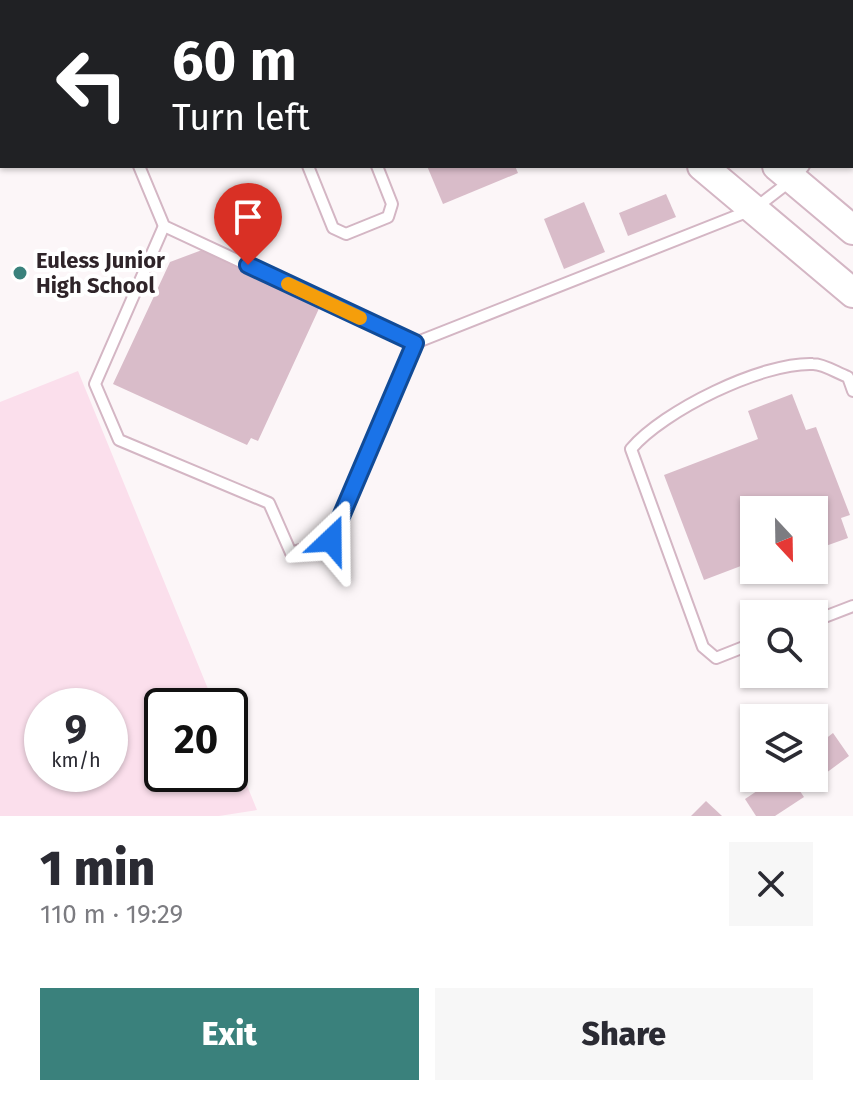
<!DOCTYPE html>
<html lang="en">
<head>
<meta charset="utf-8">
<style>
  body { margin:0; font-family:"Fira Sans",sans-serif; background:#f7f7f7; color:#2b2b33; height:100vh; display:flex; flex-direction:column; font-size:30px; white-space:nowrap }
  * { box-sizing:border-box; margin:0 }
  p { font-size:26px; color:#7c7c81 }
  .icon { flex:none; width:44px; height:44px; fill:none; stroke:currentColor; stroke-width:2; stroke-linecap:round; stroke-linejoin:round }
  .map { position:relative; height:816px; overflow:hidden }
  .side { display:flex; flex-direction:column; background:#fff; flex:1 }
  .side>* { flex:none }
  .banner { position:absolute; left:0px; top:0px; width:854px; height:168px; box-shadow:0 2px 6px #0004; background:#202124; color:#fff; overflow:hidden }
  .needle { width:52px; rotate:158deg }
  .tools { position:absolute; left:740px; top:496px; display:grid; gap:16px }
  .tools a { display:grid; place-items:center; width:88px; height:88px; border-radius:0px; background:#fff; box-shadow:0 2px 6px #0004; font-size:40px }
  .speed { position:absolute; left:24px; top:688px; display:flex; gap:16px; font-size:40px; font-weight:700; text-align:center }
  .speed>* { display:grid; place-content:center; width:104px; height:104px; border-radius:50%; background:#fff; box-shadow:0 2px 6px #0004; line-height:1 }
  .speed small { font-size:20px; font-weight:400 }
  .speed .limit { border:4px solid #111; border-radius:12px; background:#fff; color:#111 }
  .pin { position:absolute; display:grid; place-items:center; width:68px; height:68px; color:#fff; margin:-82px -34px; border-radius:50% 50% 50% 0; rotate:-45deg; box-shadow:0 0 8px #0007 }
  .pin .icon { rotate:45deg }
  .me { position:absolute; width:88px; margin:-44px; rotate:23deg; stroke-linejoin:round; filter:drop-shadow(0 0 6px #0008) }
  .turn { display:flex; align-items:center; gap:28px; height:168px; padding:0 40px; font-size:36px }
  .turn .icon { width:104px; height:104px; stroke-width:2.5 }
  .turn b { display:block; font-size:56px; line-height:68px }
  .round { display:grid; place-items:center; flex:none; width:84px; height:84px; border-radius:0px; background:#f7f7f7 }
  .headline { display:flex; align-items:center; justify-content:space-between; height:136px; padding:0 40px }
  h1 { font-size:48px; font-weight:800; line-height:60px }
  .cta { display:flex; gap:16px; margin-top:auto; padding:16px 40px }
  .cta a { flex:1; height:92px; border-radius:0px; background:#3a817c; color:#fff; font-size:32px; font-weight:800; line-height:92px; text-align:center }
  .cta a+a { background:#f7f7f7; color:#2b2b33 }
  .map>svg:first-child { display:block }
</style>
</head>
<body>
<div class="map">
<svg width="853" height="816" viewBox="0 0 853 816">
  <rect width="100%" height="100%" fill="#fcf6f8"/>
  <!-- green -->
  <g fill="#fbdfec" fill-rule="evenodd">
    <path d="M0 0H227L2 2 0 100Z"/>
    <path d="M78 371 215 706H162V774H230V744L257 810 219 816H0V402ZM42 706H110V774H42Z"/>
  </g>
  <!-- building -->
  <g fill="#d9bcc9">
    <path d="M427 166H515L518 173 443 204Z"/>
    <path d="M666 194 676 217 628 236 619 213Z"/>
    <path d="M584 202 605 252 564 269 544 219Z"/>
    <path d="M202 250 322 302 258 441 251 438 247 445 113 384 170 262Z"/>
    <path d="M792 394 806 430 816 427 850 515 841 518 848 538 820 548 814 538V510H754V561L704 580 664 475 758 439 748 411Z"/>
    <path d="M816 728 824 740 833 733 849 756 818 779 814 773Z"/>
    <path d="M776 778H791L804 797 775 816H756L745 799Z"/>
    <path d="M706 801 722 816H691Z"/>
  </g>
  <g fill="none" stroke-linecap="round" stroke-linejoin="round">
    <defs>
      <g id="lane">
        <path d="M410 0 411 2"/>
        <path d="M754 0 757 2"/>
        <path d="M335 2 339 0"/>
        <path d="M699 2 701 0"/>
        <path d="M852 84 853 85"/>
        <path d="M852 110 853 108"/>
        <path d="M139 166 164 226 415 343"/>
        <path d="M308 166 333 228 346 234 388 217 392 204 377 166"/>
        <path d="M164 226 95 384 119 440 269 503 291 553 331 540 415 343 754 209 793 179 804 166"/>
        <path d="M814 621 853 606"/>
        <path d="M754 643 716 658 703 647 631 449C663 411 762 362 813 364 824 364 837 373 848 377L853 391"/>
      </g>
      <g id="secondary">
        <path d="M499 0 502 2"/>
        <path d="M576 0 579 2"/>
        <path d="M702 166 853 293"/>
        <path d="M777 166 853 230"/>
      </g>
    </defs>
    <!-- lane casing -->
    <use href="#lane" stroke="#d4b6c4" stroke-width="14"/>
    <!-- secondary casing -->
    <use href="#secondary" stroke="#d4b6c4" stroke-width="32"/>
    <!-- lane -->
    <use href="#lane" stroke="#fff" stroke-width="10"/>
    <!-- secondary -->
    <use href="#secondary" stroke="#fff" stroke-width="28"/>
  </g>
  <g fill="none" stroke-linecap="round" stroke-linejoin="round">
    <defs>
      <path id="route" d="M248 265 415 343 331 540"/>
    </defs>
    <!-- route casing -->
    <use href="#route" stroke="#114b97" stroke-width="20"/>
    <!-- route -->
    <use href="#route" stroke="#1a73e8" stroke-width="14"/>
    <!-- slow -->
    <path stroke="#f59e0b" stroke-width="14" d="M288 284 360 318"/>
  </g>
  <!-- markers -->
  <circle fill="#3a817c" stroke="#fff" stroke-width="3" cx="20" cy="273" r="8"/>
  <g text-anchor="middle" stroke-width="8" stroke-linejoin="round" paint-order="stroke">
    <!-- poi labels -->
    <g font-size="22" font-weight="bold" fill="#2f2429" stroke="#fff" text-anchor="start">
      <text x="36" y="268">Euless Junior<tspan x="36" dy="25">High School</tspan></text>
    </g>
  </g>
</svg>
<div class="tools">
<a><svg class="needle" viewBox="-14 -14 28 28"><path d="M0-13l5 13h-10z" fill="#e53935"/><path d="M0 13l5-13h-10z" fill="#7c7c81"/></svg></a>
<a><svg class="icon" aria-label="search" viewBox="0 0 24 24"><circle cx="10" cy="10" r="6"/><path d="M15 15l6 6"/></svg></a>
<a><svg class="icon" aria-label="layers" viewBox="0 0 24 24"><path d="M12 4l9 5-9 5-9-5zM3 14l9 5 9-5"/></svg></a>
</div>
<div class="speed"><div>9<small>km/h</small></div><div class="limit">20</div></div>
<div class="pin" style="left:248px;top:265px;background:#d93025"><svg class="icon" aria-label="arrive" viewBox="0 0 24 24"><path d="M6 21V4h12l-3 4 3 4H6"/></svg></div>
<svg class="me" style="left:331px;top:540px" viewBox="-20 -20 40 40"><path d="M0-17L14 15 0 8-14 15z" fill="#1a73e8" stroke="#fff" stroke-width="4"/></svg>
<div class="banner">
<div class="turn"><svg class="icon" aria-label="left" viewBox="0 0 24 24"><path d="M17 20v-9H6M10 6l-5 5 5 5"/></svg><div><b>60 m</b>Turn left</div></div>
</div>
</div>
<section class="side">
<div class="headline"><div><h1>1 min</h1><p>110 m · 19:29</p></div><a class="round"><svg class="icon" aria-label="close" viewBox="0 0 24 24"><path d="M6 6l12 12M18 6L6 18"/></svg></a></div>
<div class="cta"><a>Exit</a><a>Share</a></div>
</section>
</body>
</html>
